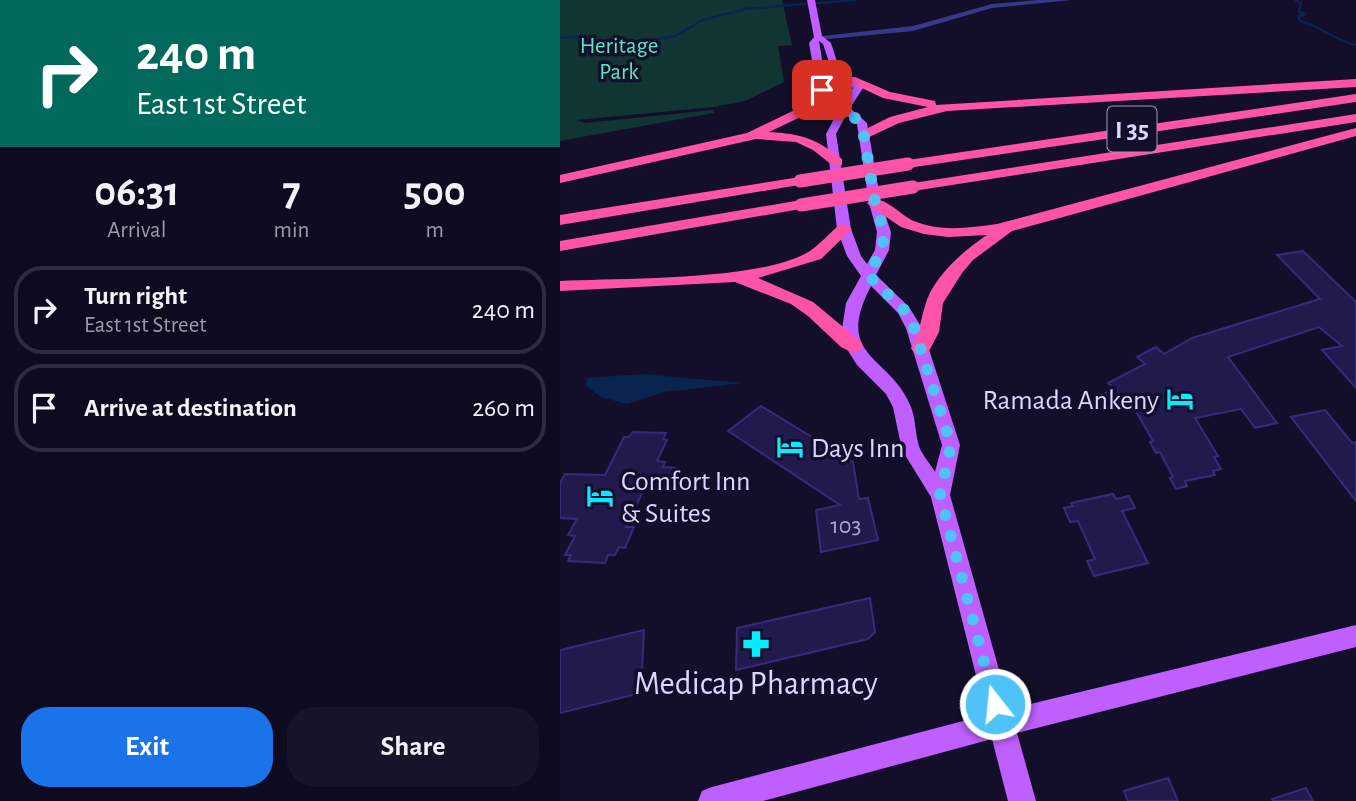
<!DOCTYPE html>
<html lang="en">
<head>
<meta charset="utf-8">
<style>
  body { margin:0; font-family:"Alegreya Sans",sans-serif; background:#171429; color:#f1f3f6; height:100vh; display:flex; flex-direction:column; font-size:26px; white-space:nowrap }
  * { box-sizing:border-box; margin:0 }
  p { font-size:23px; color:#9b9ba5 }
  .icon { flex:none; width:38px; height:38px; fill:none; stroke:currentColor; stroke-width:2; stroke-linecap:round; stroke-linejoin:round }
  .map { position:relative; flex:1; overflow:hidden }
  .drawer { display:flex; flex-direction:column; background:#0e0b20; width:560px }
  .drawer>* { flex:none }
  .hud { background:#00695c; color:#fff; overflow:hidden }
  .pin { position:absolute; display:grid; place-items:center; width:60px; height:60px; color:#fff; margin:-30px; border-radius:14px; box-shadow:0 4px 10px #0006 }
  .me { position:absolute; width:77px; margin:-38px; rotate:344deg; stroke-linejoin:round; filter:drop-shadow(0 0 5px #0008) }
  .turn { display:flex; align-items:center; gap:24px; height:147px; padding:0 21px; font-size:32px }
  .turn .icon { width:91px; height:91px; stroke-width:2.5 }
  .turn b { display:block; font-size:49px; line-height:60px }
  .eta { display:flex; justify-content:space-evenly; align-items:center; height:119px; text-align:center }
  .eta b { font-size:42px; font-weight:600; line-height:49px }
  .cta { display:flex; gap:14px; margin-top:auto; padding:14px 21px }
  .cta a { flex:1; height:80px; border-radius:28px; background:#1a73e8; color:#fff; font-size:28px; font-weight:600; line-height:80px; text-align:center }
  .cta a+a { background:#171429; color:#f1f3f6 }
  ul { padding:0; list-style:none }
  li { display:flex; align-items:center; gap:21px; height:88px; margin:0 14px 10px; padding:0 7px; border:4px solid #2e2b3e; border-radius:28px }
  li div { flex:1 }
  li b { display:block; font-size:26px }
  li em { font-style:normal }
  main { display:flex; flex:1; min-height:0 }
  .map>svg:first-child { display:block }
</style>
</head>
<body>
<main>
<section class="drawer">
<div class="hud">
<div class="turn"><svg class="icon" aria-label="right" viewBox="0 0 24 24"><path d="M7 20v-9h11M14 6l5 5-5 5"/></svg><div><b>240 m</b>East 1st Street</div></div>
</div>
<div class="eta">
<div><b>06:31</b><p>Arrival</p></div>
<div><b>7</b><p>min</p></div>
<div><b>500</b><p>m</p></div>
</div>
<ul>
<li><svg class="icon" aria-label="right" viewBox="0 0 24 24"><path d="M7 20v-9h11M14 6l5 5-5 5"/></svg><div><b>Turn right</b><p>East 1st Street</p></div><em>240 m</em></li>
<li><svg class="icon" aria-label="arrive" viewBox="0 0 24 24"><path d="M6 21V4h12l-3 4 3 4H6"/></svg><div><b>Arrive at destination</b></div><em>260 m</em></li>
</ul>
<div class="cta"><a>Exit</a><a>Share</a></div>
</section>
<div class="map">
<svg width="796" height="801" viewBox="0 0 796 801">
  <rect width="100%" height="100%" fill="#130f2a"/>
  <!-- green -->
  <path fill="#113533" d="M0 0H222L232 45 218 46 224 82 185 101 153 107 17 120 25 123 153 110 154 113 0 141Z"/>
  <!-- water -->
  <path fill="#09244f" d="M82 374 183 383 104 392 67 404 41 397 25 385 27 378Z"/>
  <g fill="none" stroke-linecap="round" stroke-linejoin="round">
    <!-- stream -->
    <g stroke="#09244f" stroke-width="2.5">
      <path d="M735 0 741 3 739 12 745 14 738 17 740 21C763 27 771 39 796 45"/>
      <path d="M0 38 18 37 46 44 74 43 115 36 143 20 185 9 295 0"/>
    </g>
  </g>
  <!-- building -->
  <g fill="#22194c" stroke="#382a7a" stroke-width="2">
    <path d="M743 251 796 302V388L762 350 782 346 759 327 668 357 717 423 695 428 681 409 635 418 658 456 654 457 661 469 653 471 655 475 625 481 627 486 616 489 610 478 613 477 600 452 596 453 590 442 593 441 570 401 552 410 538 397 554 388 548 383 585 364 577 357 596 347 604 354 632 338 760 299 717 255Z"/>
    <path d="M201 406 293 462 299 499 308 498 318 540 261 552 256 510 280 505 168 431Z"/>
    <path d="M765 410 792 443 796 442V501L731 417Z"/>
    <path d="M73 432 106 433 103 439 107 440 97 461 105 462 103 467 119 468 114 481 93 480 88 491H83L66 527H74L65 548 59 547 55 555H48L45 563 8 561 11 555H5L15 536 8 535 17 519 0 518V483L5 474 45 475 64 437H69Z"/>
    <path d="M553 494 556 499 569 496 575 508 562 511 588 563 534 576 527 561 535 559 518 521 510 522 504 508 513 506 511 503Z"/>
    <path d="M310 598 315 632 308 639 176 670 177 628Z"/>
    <path d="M84 630 81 693 0 713V650Z"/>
    <path d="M608 778 618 801H568L564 791Z"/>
    <path d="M746 788 753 801H713L712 799Z"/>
  </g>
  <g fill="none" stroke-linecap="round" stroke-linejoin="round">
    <!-- minor -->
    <path fill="#38378c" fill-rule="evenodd" d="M478 0H512L432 8 353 31 258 40 254 37 353 26 432 4Z"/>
    <!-- major -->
    <path fill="#bf5fff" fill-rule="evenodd" d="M247 0H255L262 36 271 43 278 65 303 88 290 108 307 123 321 203 331 232 329 250 316 275 349 307 362 328 400 445 390 495 450 709 796 625V647L457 733 476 801H448L432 739 203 801H138L142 791 152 787 426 715 371 497 342 450 333 407 326 394 297 365 285 346 282 329 286 303 301 276 287 256 277 229 266 134 279 109 257 90 249 43 254 37ZM259 41 263 44 271 68 293 88 284 103 267 89ZM286 115 297 124 309 203 317 232 315 250 307 264 301 256 291 229 276 134ZM311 286 338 313 346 328 382 445 375 472C371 465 364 457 360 449 355 436 356 420 351 407 330 354 273 359 311 286Z"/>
    <!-- highway -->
    <g fill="#ff53a9" fill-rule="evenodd">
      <path d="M287 77H295L330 92 375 101 376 105 796 79V87L387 111 339 123 305 139 298 135 300 132 330 117 368 107 323 98 287 81Z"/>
      <path d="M262 86 268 90 249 113 209 132C242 134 255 138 282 159V165H272L253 150 236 142 196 139 0 183V175L187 133 241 107 258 87Z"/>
      <path d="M796 94V102L348 168 341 164 348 160Z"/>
      <path d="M796 114V122L353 191 346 187 353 183Z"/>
      <path d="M796 128V136L452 231 413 260 402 273 383 303 379 332 368 353H354L351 348C360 333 360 322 365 306 372 278 404 250 427 235L388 237 364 234 341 227 310 206 307 203 310 200C326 196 340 215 354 221 379 232 410 228 437 224Z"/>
      <path d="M240 177 247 181 245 184 0 225V215Z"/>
      <path d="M241 200 249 205 246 208 0 251V241Z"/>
      <path d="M284 224 292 229 261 259 198 278 253 302 300 341 303 346 300 351 293 353 281 347 248 316 231 304 175 282 0 291V281C60 278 203 281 250 251 260 244 269 234 278 226Z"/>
    </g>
    <!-- highway-bridge -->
    <g stroke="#ff53a9" stroke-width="13">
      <path d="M240 181 348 164"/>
      <path d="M241 205 353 187"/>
    </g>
  </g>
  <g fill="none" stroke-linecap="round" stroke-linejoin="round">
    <!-- route -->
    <path stroke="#4fc3f7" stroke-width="12" stroke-dasharray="0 21.6" d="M262 90 302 124 315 203 324 232 322 250 308 275 344 310 354 328 391 445 380 495 435 704"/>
  </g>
  <!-- icons -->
  <defs>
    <symbol id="hotel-bare" viewBox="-9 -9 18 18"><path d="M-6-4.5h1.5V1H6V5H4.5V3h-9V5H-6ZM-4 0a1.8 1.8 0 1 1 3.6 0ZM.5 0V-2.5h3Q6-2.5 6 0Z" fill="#04ecff" stroke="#130f2a" stroke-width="2.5" paint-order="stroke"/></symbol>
    <symbol id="pharmacy-bare" viewBox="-9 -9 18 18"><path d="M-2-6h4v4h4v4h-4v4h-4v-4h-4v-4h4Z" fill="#04ecff" stroke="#130f2a" stroke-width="2.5" paint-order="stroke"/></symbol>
  </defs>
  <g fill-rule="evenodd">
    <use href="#hotel-bare" x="601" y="380" width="38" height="38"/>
    <use href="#hotel-bare" x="211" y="428" width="38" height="38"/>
    <use href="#hotel-bare" x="21" y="477" width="38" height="38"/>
    <use href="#pharmacy-bare" x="177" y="625" width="38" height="38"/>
  </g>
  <g text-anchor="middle" stroke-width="7" stroke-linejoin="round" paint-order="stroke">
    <!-- far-park labels -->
    <g font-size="23" fill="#5be8c1" stroke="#130f2a">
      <text x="59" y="53">Heritage<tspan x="59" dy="26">Park</tspan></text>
    </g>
    <!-- number labels -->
    <g font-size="24" fill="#ada8d2">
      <text x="286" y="533">103</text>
    </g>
    <!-- shield labels -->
    <rect fill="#130f2a" stroke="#9f9cbf" stroke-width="2" x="547.5" y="106.5" width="49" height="45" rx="5"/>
    <g font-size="26" font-weight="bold" fill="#dbd8ff">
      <text x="572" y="138">I 35</text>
    </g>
    <!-- poi labels -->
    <g font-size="28" fill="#dbd8ff" stroke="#130f2a" text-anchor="start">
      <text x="599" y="409" text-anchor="end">Ramada Ankeny</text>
      <text x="251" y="457">Days Inn</text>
      <text x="61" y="490">Comfort Inn<tspan x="61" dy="32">&amp; Suites</tspan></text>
    </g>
    <!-- near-poi labels -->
    <g font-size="33" fill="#dbd8ff" stroke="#130f2a">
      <text x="196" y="694">Medicap Pharmacy</text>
    </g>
  </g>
</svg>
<div class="pin" style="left:262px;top:90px;background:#d93025"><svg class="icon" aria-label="arrive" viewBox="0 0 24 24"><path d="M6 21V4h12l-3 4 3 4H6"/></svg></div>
<svg class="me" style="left:435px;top:704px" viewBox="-20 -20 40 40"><circle r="17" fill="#4fc3f7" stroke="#fff" stroke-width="3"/><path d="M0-11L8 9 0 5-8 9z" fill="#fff"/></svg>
</div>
</main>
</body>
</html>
